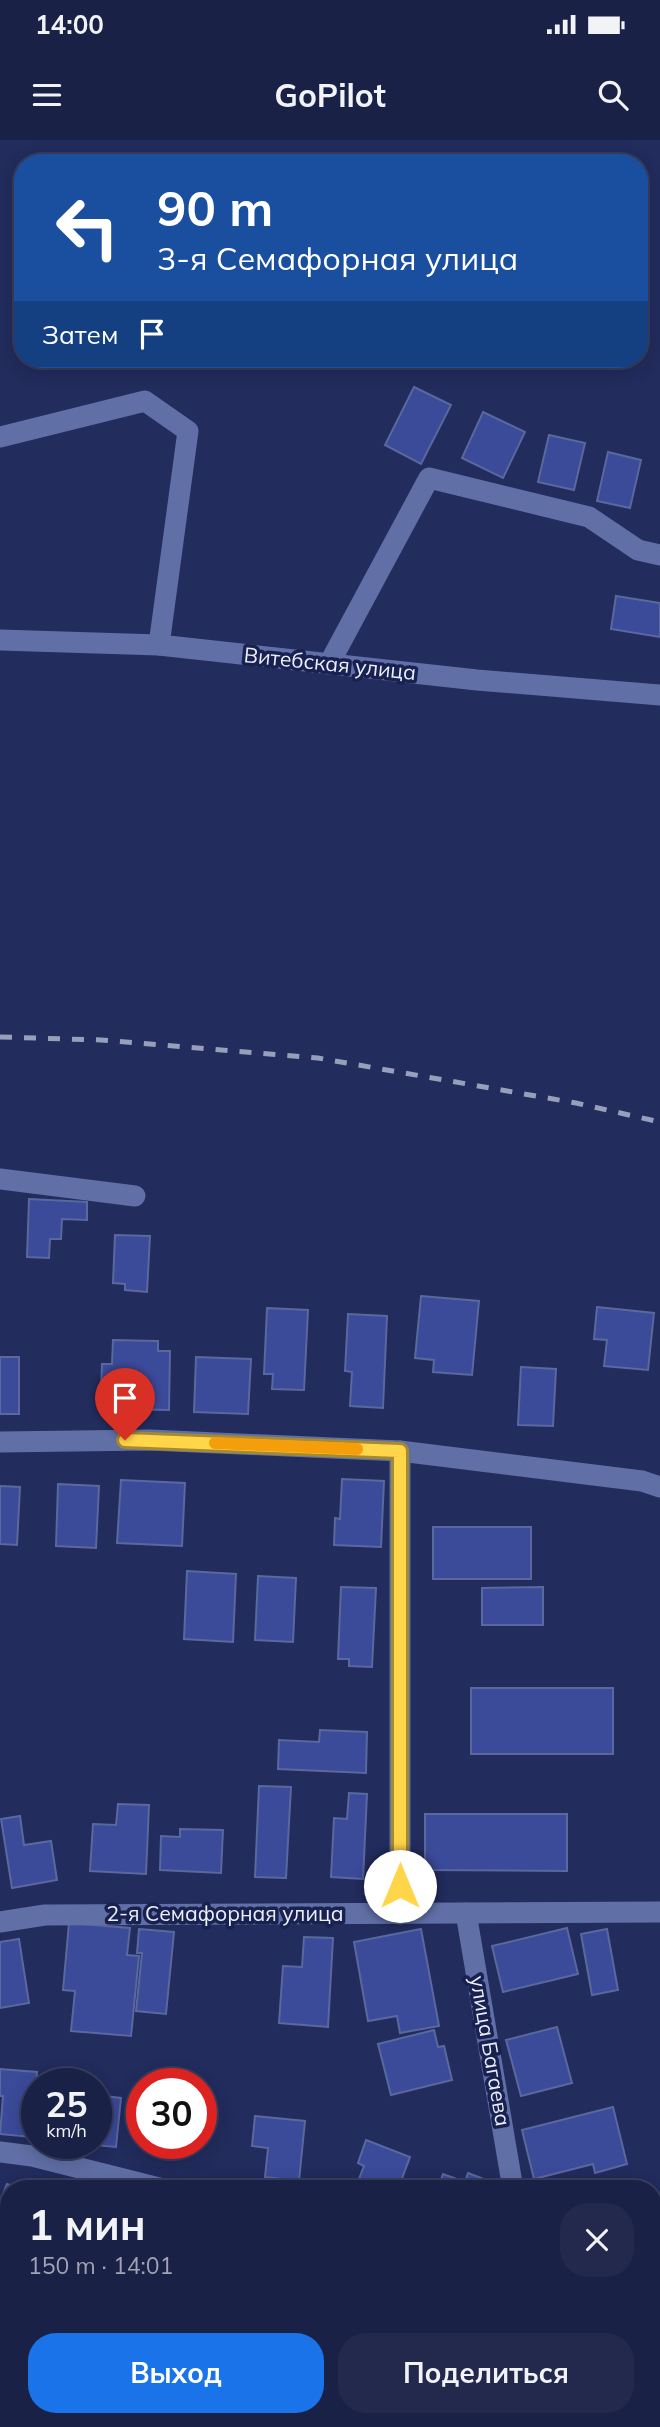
<!DOCTYPE html>
<html lang="ru">
<head>
<meta charset="utf-8">
<style>
  body { margin:0; font-family:Mulish,sans-serif; background:#23294d; color:#f1f3f6; height:100vh; display:flex; flex-direction:column; font-size:26px; white-space:nowrap }
  * { box-sizing:border-box; margin:0 }
  p { font-size:23px; color:#9fa3b3 }
  .icon { flex:none; width:38px; height:38px; fill:none; stroke:currentColor; stroke-width:2; stroke-linecap:round; stroke-linejoin:round }
  .map { position:relative; flex:1; overflow:hidden }
  .details { position:absolute; left:0px; top:2040px; width:662px; height:247px; display:flex; flex-direction:column; background:#1a2146; border-radius:28px 28px 0 0; box-shadow:0 4px 18px #0003,0 0 0 2px #383e5f }
  .details>* { flex:none }
  .top-card { position:absolute; left:14px; top:14px; width:634px; height:214px; border-radius:28px; box-shadow:0 4px 18px #0003,0 0 0 2px #383e5f; background:#1a4fa0; color:#fff; overflow:hidden }
  .speed { position:absolute; left:21px; top:1928px; display:flex; gap:14px; font-size:35px; font-weight:700; text-align:center }
  .speed>* { display:grid; place-content:center; width:91px; height:91px; border-radius:50%; background:#1a2146; box-shadow:0 4px 18px #0003,0 0 0 2px #383e5f; line-height:1 }
  .speed small { font-size:18px; font-weight:400 }
  .speed .limit { border:10px solid #d22; background:#fff; color:#111 }
  .pin { position:absolute; display:grid; place-items:center; width:60px; height:60px; color:#fff; margin:-72px -30px; border-radius:50% 50% 50% 0; rotate:-45deg; box-shadow:0 0 7px #0007 }
  .pin .icon { rotate:45deg }
  .me { position:absolute; width:77px; margin:-38px; rotate:0deg; stroke-linejoin:round; filter:drop-shadow(0 0 5px #0008) }
  .turn { display:flex; align-items:center; gap:24px; height:147px; padding:0 28px; font-size:32px }
  .turn .icon { width:91px; height:91px; stroke-width:2.5 }
  .turn b { display:block; font-size:49px; line-height:60px }
  .then { display:flex; align-items:center; height:66px; padding:0 28px; background:#0003; gap:14px; font-size:26px }
  .round { display:grid; place-items:center; flex:none; width:74px; height:74px; border-radius:28px; background:#23294d }
  .overview { display:flex; align-items:center; justify-content:space-between; height:119px; padding:0 28px }
  h1 { font-size:42px; font-weight:700; line-height:52px }
  .cta { display:flex; gap:14px; margin-top:auto; padding:14px 28px }
  .cta a { flex:1; height:80px; border-radius:28px; background:#1a73e8; color:#fff; font-size:28px; font-weight:700; line-height:80px; text-align:center }
  .cta a+a { background:#23294d; color:#f1f3f6 }
  .status { display:flex; justify-content:space-between; align-items:center; height:49px; padding:0 35px; background:#1a2146; direction:ltr }
  .status svg { height:19px; fill:currentColor }
  header { display:flex; justify-content:space-between; align-items:center; height:91px; padding:0 28px; background:#1a2146; font-size:32px; font-weight:700 }
  .map>svg:first-child { display:block }
</style>
</head>
<body>
<div class="status"><b>14:00</b><svg viewBox="0 0 49 12"><path d="M0 12V9h3v3zM5 12V6h3v6zM10 12V3h3v9zM15 12V0h3v12zM26 1h20v11H26zM47 4h2v5h-2z"/></svg></div>
<header><svg class="icon" aria-label="menu" viewBox="0 0 24 24"><path d="M4 6h16M4 12h16M4 18h16"/></svg>GoPilot<svg class="icon" aria-label="search" viewBox="0 0 24 24"><circle cx="10" cy="10" r="6"/><path d="M15 15l6 6"/></svg></header>
<div class="map">
<svg width="660" height="2287" viewBox="0 0 660 2287">
  <rect width="100%" height="100%" fill="#222c5d"/>
  <!-- building -->
  <g fill="#3b4a99" stroke="#59689e" stroke-width="2">
    <path d="M414 247 451 265 421 324 385 305Z"/>
    <path d="M483 272 525 292 503 338 462 318Z"/>
    <path d="M549 295 585 303 574 350 538 342Z"/>
    <path d="M608 312 641 320 630 368 597 361Z"/>
    <path d="M616 456 660 463V497L611 489Z"/>
    <path d="M29 1059 87 1062V1080L62 1079 61 1099H50L49 1118 27 1117Z"/>
    <path d="M115 1095 150 1096 147 1152 125 1150V1144L113 1143Z"/>
    <path d="M421 1156 479 1161 472 1235 433 1232 434 1220 415 1218Z"/>
    <path d="M597 1167 654 1173 648 1230 604 1226 607 1200 594 1199Z"/>
    <path d="M267 1168 308 1170 304 1250 272 1249 273 1234H264Z"/>
    <path d="M348 1174 387 1176 383 1268 350 1266 352 1232 345 1231Z"/>
    <path d="M113 1200 158 1201V1211H170L169 1270 111 1269 112 1251H101L102 1224H112Z"/>
    <rect x="0" y="1217" width="19" height="57"/>
    <path d="M196 1217 251 1219 248 1274 194 1272Z"/>
    <path d="M521 1227 556 1229 553 1286 518 1285Z"/>
    <path d="M342 1339 384 1341 381 1407 334 1405 335 1378 340 1379Z"/>
    <path d="M121 1340 185 1343 182 1406 117 1403Z"/>
    <path d="M58 1344 99 1346 96 1408 56 1406Z"/>
    <path d="M0 1346 20 1347 17 1405 0 1404Z"/>
    <rect x="433" y="1387" width="98" height="52"/>
    <path d="M187 1431 236 1434 233 1502 184 1499Z"/>
    <path d="M258 1436 296 1438 293 1502 255 1500Z"/>
    <path d="M341 1447 376 1448 372 1527 349 1526V1519H338Z"/>
    <path d="M543 1447V1485H482V1448Z"/>
    <rect x="471" y="1548" width="142" height="66"/>
    <path d="M320 1590 367 1592 366 1633 278 1629 279 1600 319 1602Z"/>
    <path d="M259 1646 291 1647 286 1738 255 1737Z"/>
    <path d="M349 1653 367 1654 363 1739 331 1737 334 1678 347 1679Z"/>
    <path d="M118 1664 149 1665 146 1734 90 1731 93 1684 116 1685Z"/>
    <path d="M425 1674H567V1731L425 1730Z"/>
    <path d="M20 1676 24 1705 51 1701 57 1740 12 1748 1 1679Z"/>
    <path d="M180 1689 223 1690 221 1733 160 1730 161 1696 180 1697Z"/>
    <path d="M69 1783 130 1788 127 1815 139 1816 131 1896 71 1891 75 1851 63 1850Z"/>
    <path d="M567 1788 578 1834 503 1852 492 1806Z"/>
    <path d="M139 1789 174 1792 166 1874 136 1871 142 1813H137Z"/>
    <path d="M421 1789 439 1886 400 1893 397 1876 368 1881 354 1802Z"/>
    <path d="M607 1789 618 1850 592 1855 581 1794Z"/>
    <path d="M304 1797 333 1798 328 1887 279 1883 283 1826 302 1827Z"/>
    <path d="M19 1799 29 1863 0 1868V1802Z"/>
    <path d="M557 1887 572 1943 521 1956 506 1900Z"/>
    <path d="M434 1890 438 1907 444 1906 452 1940 391 1955 378 1904Z"/>
    <path d="M0 1929 37 1932 31 1997 0 1994 3 1956H0Z"/>
    <path d="M157 1932 190 1935 189 1944H155Z"/>
    <path d="M96 1955 121 1958 116 2007 83 2004H96Z"/>
    <path d="M613 1967 627 2024 595 2033 593 2024 534 2039 522 1990Z"/>
    <path d="M255 1976 305 1981 299 2041 265 2037 268 2008 252 2006Z"/>
    <path d="M366 2000 410 2017 398 2049H355L364 2026 358 2023Z"/>
    <path d="M149 2004H182L181 2016 148 2013Z"/>
    <path d="M468 2033 489 2041 486 2049H438L443 2034 465 2042Z"/>
    <path d="M7 2044 19 2049H9V2106L0 2102V2061Z"/>
    <path d="M0 2142 9 2143V2174L0 2173Z"/>
    <path d="M653 2146 660 2147V2184L653 2183Z"/>
    <path d="M9 2188V2262L0 2264V2190Z"/>
    <path d="M660 2259V2287H645L644 2278H653V2260Z"/>
    <path d="M19 2278H48L49 2287H0V2282Z"/>
    <path d="M314 2278H321L323 2287H278Z"/>
    <path d="M354 2278H399L398 2287H353Z"/>
  </g>
  <g fill="none" stroke-linecap="round" stroke-linejoin="round">
    <!-- minor -->
    <g stroke="#606fa6" stroke-width="21">
      <path d="M0 297 145 261 188 291 159 505"/>
      <path d="M0 500 159 505 477 540 660 555"/>
      <path d="M329 524 429 338 589 377 638 410 660 415"/>
      <path d="M0 1039 135 1056"/>
      <path d="M0 1302 150 1300 400 1311 642 1341 660 1347"/>
      <path d="M466 1773 513 2049"/>
      <path d="M400 1774V1311"/>
      <path d="M0 1782 45 1775 660 1772"/>
      <path d="M0 2012 32 2016 163 2049"/>
      <path d="M653 2204 660 2206"/>
    </g>
    <!-- rail -->
    <path stroke="#989fba" stroke-width="5" stroke-dasharray="12 12" stroke-linecap="butt" d="M0 897 101 900 318 918 576 963 660 982"/>
  </g>
  <g fill="none" stroke-linecap="round" stroke-linejoin="round">
    <defs>
      <path id="route" d="M125 1300 400 1311V1746"/>
    </defs>
    <!-- route casing -->
    <use href="#route" stroke="#a68a30" stroke-width="18"/>
    <!-- route -->
    <use href="#route" stroke="#ffd54a" stroke-width="12"/>
    <!-- slow -->
    <path stroke="#f59e0b" stroke-width="12" d="M215 1303 357 1309"/>
  </g>
  <g text-anchor="middle" stroke-width="7" stroke-linejoin="round" paint-order="stroke">
    <!-- street labels -->
    <g font-size="21" fill="#ebeffc" stroke="#192151">
      <text transform="translate(330 524) rotate(6)" y="7">Витебская улица</text>
      <text x="225" y="1781">2-я Семафорная улица</text>
      <text transform="translate(490 1911) rotate(80)" y="7">улица Багаева</text>
    </g>
  </g>
</svg>
<div class="speed"><div>25<small>km/h</small></div><div class="limit">30</div></div>
<div class="pin" style="left:125px;top:1300px;background:#d93025"><svg class="icon" aria-label="arrive" viewBox="0 0 24 24"><path d="M6 21V4h12l-3 4 3 4H6"/></svg></div>
<svg class="me" style="left:400px;top:1746px" viewBox="-20 -20 40 40"><circle r="19" fill="#fff"/><path d="M0-13L10 11 0 6-10 11z" fill="#ffd54a"/></svg>
<div class="top-card">
<div class="turn"><svg class="icon" aria-label="left" viewBox="0 0 24 24"><path d="M17 20v-9H6M10 6l-5 5 5 5"/></svg><div><b>90 m</b>3-я Семафорная улица</div></div>
<div class="then">Затем<svg class="icon" aria-label="arrive" viewBox="0 0 24 24"><path d="M6 21V4h12l-3 4 3 4H6"/></svg></div>
</div>
<section class="details">
<div class="overview"><div><h1>1 мин</h1><p>150 m · 14:01</p></div><a class="round"><svg class="icon" aria-label="close" viewBox="0 0 24 24"><path d="M6 6l12 12M18 6L6 18"/></svg></a></div>
<div class="cta"><a>Выход</a><a>Поделиться</a></div>
</section>
</div>
</body>
</html>
